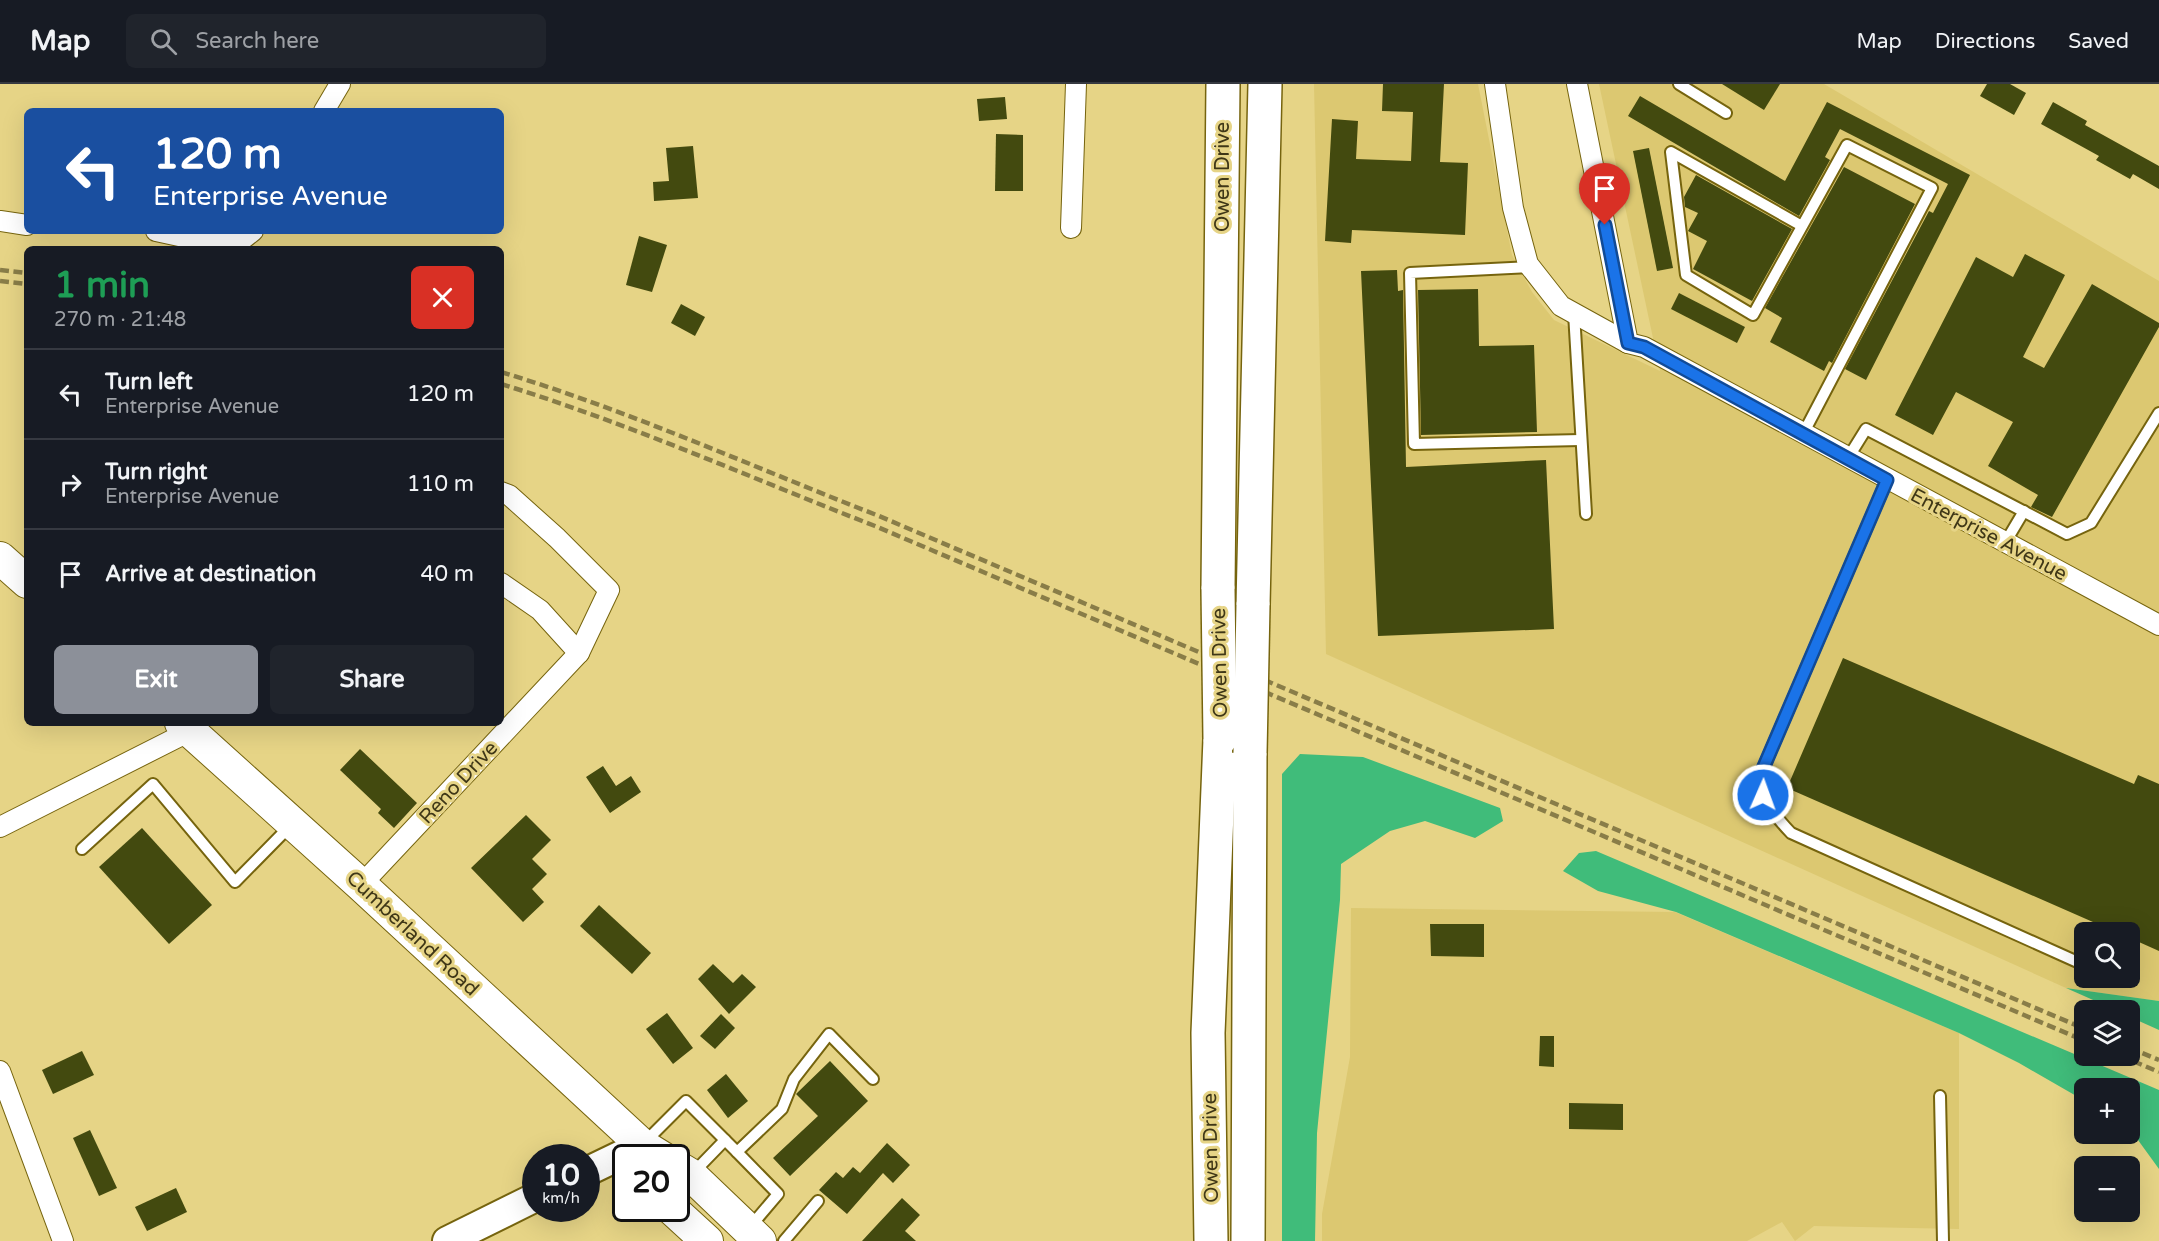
<!DOCTYPE html>
<html lang="en">
<head>
<meta charset="utf-8">
<style>
  body { margin:0; font-family:"Varela Round",sans-serif; background:#20242c; color:#f1f3f6; height:100vh; display:flex; flex-direction:column; font-size:22px; white-space:nowrap }
  * { box-sizing:border-box; margin:0 }
  p { font-size:20px; color:#9ea1a6 }
  .icon { flex:none; width:33px; height:33px; fill:none; stroke:currentColor; stroke-width:2; stroke-linecap:round; stroke-linejoin:round }
  .map { position:relative; flex:1; overflow:hidden }
  .side { position:absolute; left:24px; top:162px; width:480px; height:480px; display:flex; flex-direction:column; background:#171b24; border-radius:9px; box-shadow:0 6px 24px #0002 }
  .side>* { flex:none }
  .banner { position:absolute; left:24px; top:24px; width:480px; height:126px; border-radius:9px; box-shadow:0 6px 24px #0002; background:#1a4fa0; color:#fff; overflow:hidden }
  .tools { position:absolute; left:2074px; top:838px; display:grid; gap:12px }
  .tools a { display:grid; place-items:center; width:66px; height:66px; border-radius:9px; background:#171b24; box-shadow:0 6px 24px #0002; font-size:30px }
  .speed { position:absolute; left:522px; top:1060px; display:flex; gap:12px; font-size:30px; font-weight:700; text-align:center }
  .speed>* { display:grid; place-content:center; width:78px; height:78px; border-radius:50%; background:#171b24; box-shadow:0 6px 24px #0002; line-height:1 }
  .speed small { font-size:15px; font-weight:400 }
  .speed .limit { border:3px solid #111; border-radius:9px; background:#fff; color:#111 }
  .pin { position:absolute; display:grid; place-items:center; width:51px; height:51px; color:#fff; margin:-62px -26px; border-radius:50% 50% 50% 0; rotate:-45deg; box-shadow:0 0 6px #0007 }
  .pin .icon { rotate:45deg }
  .me { position:absolute; width:66px; margin:-33px; rotate:2deg; stroke-linejoin:round; filter:drop-shadow(0 0 4px #0008) }
  .turn { display:flex; align-items:center; gap:21px; height:126px; padding:0 30px; font-size:27px }
  .turn .icon { width:78px; height:78px; stroke-width:2.5 }
  .turn b { display:block; font-size:42px; line-height:51px }
  .round { display:grid; place-items:center; flex:none; width:63px; height:63px; border-radius:9px; background:#20242c }
  .headline { display:flex; align-items:center; justify-content:space-between; height:102px; padding:0 30px }
  h1 { font-size:36px; font-weight:700; line-height:45px; color:#1e9e55 }
  .button { display:flex; gap:12px; margin-top:auto; padding:12px 30px }
  .button a { flex:1; height:69px; border-radius:9px; background:#8c9099; color:#fff; font-size:24px; font-weight:700; line-height:69px; text-align:center }
  .button a+a { background:#20242c; color:#f1f3f6 }
  ul { padding:0; list-style:none }
  li { display:flex; align-items:center; gap:18px; height:90px; padding:0 30px; border-top:2px solid #363941 }
  li div { flex:1 }
  li b { display:block; font-size:22px }
  li em { font-style:normal }
  header { display:flex; align-items:center; gap:36px; box-sizing:border-box; height:84px; padding:0 30px; background:#171b24; border-bottom:2px solid #363941 }
  header strong { font-size:28px }
  nav { display:flex; gap:33px; margin-inline-start:auto; font-size:21px }
  .search { width:420px; height:54px; background:#20242c; display:flex; align-items:center; gap:15px; box-sizing:border-box; padding:0 21px; border-radius:9px; color:#9ea1a6; font-size:22px }
  .map>svg:first-child { display:block }
</style>
</head>
<body>
<header>
<strong>Map</strong>
<div class="search"><svg class="icon" aria-label="search" viewBox="0 0 24 24"><circle cx="10" cy="10" r="6"/><path d="M15 15l6 6"/></svg>Search here</div>
<nav><a>Map</a><a>Directions</a><a>Saved</a></nav>
</header>
<div class="map">
<svg width="2159" height="1157" viewBox="0 0 2159 1157">
  <rect width="100%" height="100%" fill="#e6d486"/>
  <!-- built -->
  <g fill="#dcc871" fill-rule="evenodd">
    <path d="M1314 0H1478L1512 171 1532 208 1554 236 1660 287 1599 0H1824L2159 197V917L2066 904 1326 570ZM2085 849H2130V894H2085Z"/>
    <path d="M1351 824 1675 828 1959 949V1145L1814 1142 1795 1157 1782 1138 1747 1157H1322V1130L1350 973Z"/>
  </g>
  <!-- forest -->
  <g fill="#40bc7a">
    <path d="M1300 670 1363 673 1500 724 1503 737 1475 754 1425 737 1390 747 1341 780 1340 816 1317 1049 1315 1157H1282V690Z"/>
    <path d="M1596 767 2159 1006V1085L2130 1045V1005H2085V1017L2019 979 1959 949 1676 828 1598 807 1563 787 1579 769Z"/>
    <path d="M2066 904 2159 917V946L2130 933V927H2118Z"/>
  </g>
  <!-- building -->
  <g fill="#434a0f">
    <path d="M1383 0H1444L1440 78 1468 79 1465 151 1352 146 1351 159 1325 157 1332 35 1358 37 1356 75 1411 77 1413 28 1382 27Z"/>
    <path d="M1722 0H1780L1764 26Z"/>
    <path d="M1987 0H2010L2026 9 2014 31 1980 12Z"/>
    <path d="M1640 12 1785 97 1827 18 1970 91 1866 296 1845 285 1929 127 1933 129 1948 100 1840 45 1825 73 1830 76 1799 132 1628 32Z"/>
    <path d="M1005 13 1007 35 979 37 977 15Z"/>
    <path d="M2053 18 2087 37 2085 41 2159 82V105L2133 90 2130 95 2096 76 2099 72 2041 40Z"/>
    <path d="M996 50 1023 51V107H995Z"/>
    <path d="M693 62 698 114 654 117 653 98 669 97 666 64Z"/>
    <path d="M1649 64 1673 184 1657 187 1633 67Z"/>
    <path d="M1844 83 1915 120 1832 279 1829 277 1824 287 1770 258 1782 234 1765 224Z"/>
    <path d="M1696 91 1792 145 1752 217 1693 185 1707 157 1688 147 1698 129 1685 123 1684 113Z"/>
    <path d="M639 152 667 161 652 208 626 201Z"/>
    <path d="M2025 170 2065 191 2023 273 2044 284 2092 200 2159 239V243L2052 433 2031 423 2038 411 1988 382 2013 338 1956 308 1933 351 1895 331 1976 173 2013 193Z"/>
    <path d="M1397 186 1398 207 1403 206 1406 383 1546 376 1554 545 1378 552 1361 187Z"/>
    <path d="M1478 205 1479 262 1534 261 1537 348 1421 351 1418 206Z"/>
    <path d="M1679 209 1745 243 1737 259 1671 225Z"/>
    <path d="M681 220 705 233 695 252 671 239Z"/>
    <path d="M1843 574 2134 700 2138 691 2159 700V867L2130 854V849H2118L1787 704Z"/>
    <path d="M360 665 417 719 394 744 378 729 381 725 340 686Z"/>
    <path d="M603 682 616 702 631 692 641 708 610 729 586 693Z"/>
    <path d="M526 731 551 756 532 775 547 790 532 805 544 818 523 838 471 784Z"/>
    <path d="M142 744 212 821 169 860 99 783Z"/>
    <path d="M599 821 651 869 632 890 580 842Z"/>
    <path d="M1430 840H1484V873L1431 872Z"/>
    <path d="M713 880 733 899 742 890 756 903 729 930 698 895Z"/>
    <path d="M667 929 693 964 673 980 646 945Z"/>
    <path d="M721 930 735 944 715 965 700 952Z"/>
    <path d="M1540 952H1554V983L1539 982Z"/>
    <path d="M82 967 94 991 53 1010 42 986Z"/>
    <path d="M830 977 868 1017 790 1092 773 1074 818 1032 796 1010Z"/>
    <path d="M726 990 748 1017 728 1034 707 1006Z"/>
    <path d="M1569 1019 1623 1020V1046L1569 1045Z"/>
    <path d="M90 1046 117 1104 99 1112 73 1054Z"/>
    <path d="M887 1059 910 1081 893 1099 883 1089 847 1130 819 1106 836 1088 843 1094 853 1083 860 1089Z"/>
    <path d="M176 1104 187 1128 147 1147 135 1123Z"/>
    <path d="M902 1114 920 1131 905 1147 916 1157H862Z"/>
  </g>
  <g fill="none" stroke-linecap="round" stroke-linejoin="round">
    <defs>
      <g id="service">
        <path d="M1679 0 1726 29"/>
        <path d="M1802 142 1671 68 1686 191 1753 231 1847 61 1932 104 1803 350"/>
        <path d="M1531 183 1410 189 1414 360 1581 356"/>
        <path d="M1574 229 1586 430"/>
        <path d="M1848 374 1866 345 2067 450 2091 439 2159 329"/>
        <path d="M1887 396 1762 687C1764 718 1770 727 1791 749L2082 880"/>
        <path d="M2005 459 2024 427"/>
        <path d="M82 765 153 700 235 798 291 741"/>
        <path d="M1940 1012 1943 1157"/>
        <path d="M644 1059 686 1017 737 1068"/>
        <path d="M694 1088 725 1056"/>
        <path d="M750 1143 778 1110 737 1068 782 1025 794 995 829 950 873 995"/>
        <path d="M784 1157 818 1117"/>
      </g>
      <g id="minor">
        <path d="M1495 0 1513 124 1528 180 1561 222 1628 259"/>
        <path d="M1577 0 1628 259 1644 263 2159 541"/>
        <path d="M324 27 340 0"/>
        <path d="M0 137 27 141"/>
        <path d="M1071 144 1076 0"/>
        <path d="M156 147 216 160 239 158 253 147"/>
        <path d="M501 499 540 526 579 569"/>
        <path d="M0 743 190 647"/>
        <path d="M361 801 579 569 609 506 557 454 509 411 501 408"/>
        <path d="M0 987 63 1157"/>
      </g>
      <g id="secondary">
        <path d="M586 1088 642 1061"/>
        <path d="M447 1157 536 1113"/>
      </g>
      <g id="primary">
        <path d="M0 474 27 498"/>
        <path d="M181 639 361 801 642 1061 663 1074"/>
        <path d="M676 1082 691 1091 760 1157"/>
        <path d="M672 1125 707 1157"/>
      </g>
      <g id="trunk">
        <path d="M1218 505 1223 0"/>
        <path d="M1253 521 1265 0"/>
        <path d="M1211 1157 1208 949 1220 655"/>
        <path d="M1248 1157 1250 669"/>
      </g>
    </defs>
    <!-- service casing -->
    <use href="#service" stroke="#76640e" stroke-width="14"/>
    <!-- minor casing -->
    <use href="#minor" stroke="#76640e" stroke-width="22"/>
    <!-- secondary casing -->
    <use href="#secondary" stroke="#76640e" stroke-width="32"/>
    <!-- primary casing -->
    <use href="#primary" stroke="#76640e" stroke-width="34"/>
    <!-- trunk casing -->
    <use href="#trunk" stroke="#76640e" stroke-width="36"/>
    <!-- service -->
    <use href="#service" stroke="#fff" stroke-width="10"/>
    <!-- minor -->
    <use href="#minor" stroke="#fff" stroke-width="20"/>
    <!-- secondary -->
    <use href="#secondary" stroke="#fff" stroke-width="28"/>
    <!-- primary -->
    <use href="#primary" stroke="#fff" stroke-width="32"/>
    <!-- trunk -->
    <use href="#trunk" stroke="#fff" stroke-width="33"/>
    <!-- rail -->
    <g stroke="#897d48" stroke-width="4.5" stroke-dasharray="9 4.5" stroke-linecap="butt">
      <path d="M0 186 27 189"/>
      <path d="M0 197 27 200"/>
      <path d="M501 288C630 327 753 383 879 432L2085 945"/>
      <path d="M501 300C628 339 751 394 875 442L2085 957"/>
      <path d="M2130 964 2159 976"/>
      <path d="M2121 972 2159 988"/>
    </g>
    <defs>
      <g id="trunk-bridge">
        <path d="M1218 505 1220 655"/>
        <path d="M1250 669 1253 521"/>
      </g>
    </defs>
    <!-- trunk-bridge casing -->
    <use href="#trunk-bridge" stroke="#76640e" stroke-width="36" stroke-linecap="butt"/>
    <!-- trunk-bridge -->
    <use href="#trunk-bridge" stroke="#fff" stroke-width="33"/>
  </g>
  <g fill="none" stroke-linecap="round" stroke-linejoin="round">
    <defs>
      <path id="route" d="M1605 141 1628 259 1644 263 1887 396 1762 687 1763 711"/>
    </defs>
    <!-- route casing -->
    <use href="#route" stroke="#114b97" stroke-width="15"/>
    <!-- route -->
    <use href="#route" stroke="#1a73e8" stroke-width="10"/>
  </g>
  <g text-anchor="middle" stroke-width="6" stroke-linejoin="round" paint-order="stroke">
    <!-- street labels -->
    <g font-size="20" fill="#3f3717" stroke="#e6d486">
      <text transform="translate(1222 93) rotate(-90)" y="7">Owen Drive</text>
      <text transform="translate(1989 450) rotate(28)" y="7">Enterprise Avenue</text>
      <text transform="translate(1219 579) rotate(-91)" y="7">Owen Drive</text>
      <text transform="translate(458 698) rotate(-47)" y="7">Reno Drive</text>
      <text transform="translate(413 849) rotate(43)" y="7">Cumberland Road</text>
      <text transform="translate(1210 1064) rotate(-91)" y="7">Owen Drive</text>
    </g>
  </g>
</svg>
<div class="tools">
<a><svg class="icon" aria-label="search" viewBox="0 0 24 24"><circle cx="10" cy="10" r="6"/><path d="M15 15l6 6"/></svg></a>
<a><svg class="icon" aria-label="layers" viewBox="0 0 24 24"><path d="M12 4l9 5-9 5-9-5zM3 14l9 5 9-5"/></svg></a>
<a>+</a>
<a>−</a>
</div>
<div class="speed"><div>10<small>km/h</small></div><div class="limit">20</div></div>
<div class="pin" style="left:1605px;top:141px;background:#d93025"><svg class="icon" aria-label="arrive" viewBox="0 0 24 24"><path d="M6 21V4h12l-3 4 3 4H6"/></svg></div>
<svg class="me" style="left:1763px;top:711px" viewBox="-20 -20 40 40"><circle r="17" fill="#1a73e8" stroke="#fff" stroke-width="3"/><path d="M0-11L8 9 0 5-8 9z" fill="#fff"/></svg>
<div class="banner">
<div class="turn"><svg class="icon" aria-label="left" viewBox="0 0 24 24"><path d="M17 20v-9H6M10 6l-5 5 5 5"/></svg><div><b>120 m</b>Enterprise Avenue</div></div>
</div>
<section class="side">
<div class="headline"><div><h1>1 min</h1><p>270 m · 21:48</p></div><a class="round" style="background:#d93025;color:#fff"><svg class="icon" aria-label="close" viewBox="0 0 24 24"><path d="M6 6l12 12M18 6L6 18"/></svg></a></div>
<ul>
<li><svg class="icon" aria-label="left" viewBox="0 0 24 24"><path d="M17 20v-9H6M10 6l-5 5 5 5"/></svg><div><b>Turn left</b><p>Enterprise Avenue</p></div><em>120 m</em></li>
<li><svg class="icon" aria-label="right" viewBox="0 0 24 24"><path d="M7 20v-9h11M14 6l5 5-5 5"/></svg><div><b>Turn right</b><p>Enterprise Avenue</p></div><em>110 m</em></li>
<li><svg class="icon" aria-label="arrive" viewBox="0 0 24 24"><path d="M6 21V4h12l-3 4 3 4H6"/></svg><div><b>Arrive at destination</b></div><em>40 m</em></li>
</ul>
<div class="button"><a>Exit</a><a>Share</a></div>
</section>
</div>
</body>
</html>
